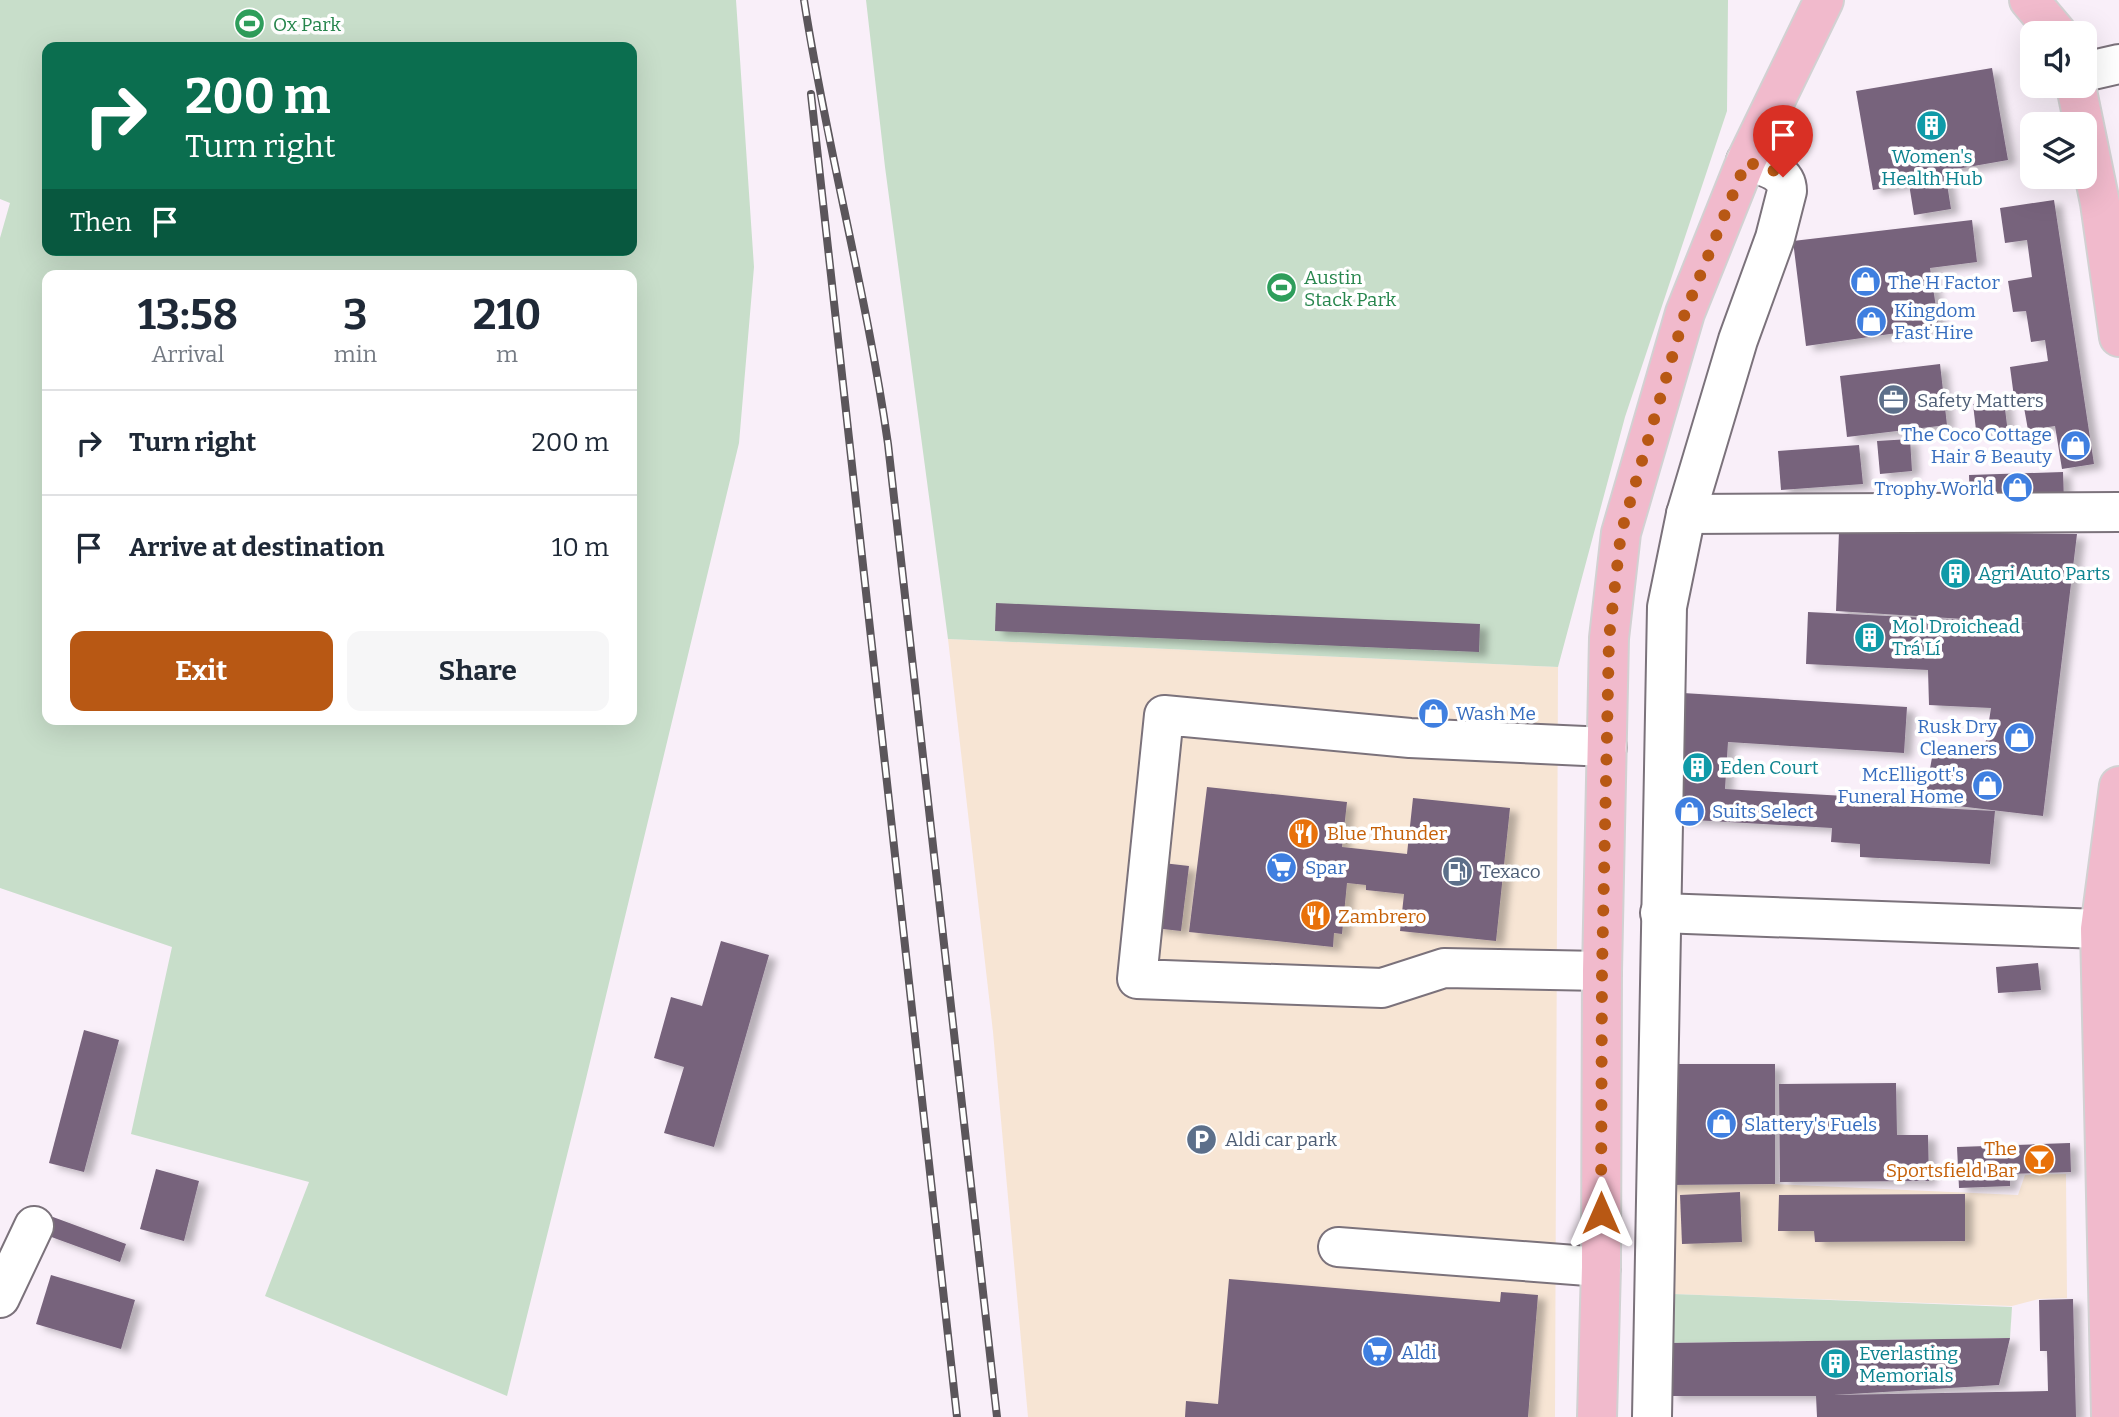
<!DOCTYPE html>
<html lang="en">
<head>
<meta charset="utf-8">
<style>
  body { margin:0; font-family:Bitter,serif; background:#f6f6f7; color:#1f2937; height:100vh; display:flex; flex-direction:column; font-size:26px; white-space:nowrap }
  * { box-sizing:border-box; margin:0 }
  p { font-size:23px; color:#747a83 }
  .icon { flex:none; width:38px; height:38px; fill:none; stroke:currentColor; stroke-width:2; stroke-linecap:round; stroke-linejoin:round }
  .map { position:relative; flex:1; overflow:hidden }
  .drawer { position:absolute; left:42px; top:270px; width:595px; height:455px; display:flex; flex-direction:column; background:#fff; border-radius:14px; box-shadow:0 7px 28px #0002 }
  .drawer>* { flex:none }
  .banner { position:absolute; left:42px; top:42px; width:595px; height:214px; border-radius:14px; box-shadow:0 7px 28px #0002; background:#0b6e4f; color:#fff; overflow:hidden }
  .controls { position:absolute; left:2020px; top:21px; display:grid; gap:14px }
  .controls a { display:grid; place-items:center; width:77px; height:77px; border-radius:14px; background:#fff; box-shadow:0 7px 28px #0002; font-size:35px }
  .pin { position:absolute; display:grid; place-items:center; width:60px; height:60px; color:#fff; margin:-72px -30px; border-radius:50% 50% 50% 0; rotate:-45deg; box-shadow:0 0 7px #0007 }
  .pin .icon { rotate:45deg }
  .me { position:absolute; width:77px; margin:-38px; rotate:0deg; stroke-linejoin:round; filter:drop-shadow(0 0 5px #0008) }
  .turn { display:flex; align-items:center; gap:24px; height:147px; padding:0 28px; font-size:32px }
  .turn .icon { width:91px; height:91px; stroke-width:2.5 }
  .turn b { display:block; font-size:49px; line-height:60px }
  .then { display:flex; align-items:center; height:66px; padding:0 28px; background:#0003; gap:14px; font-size:26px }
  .eta { display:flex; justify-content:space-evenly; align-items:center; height:119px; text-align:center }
  .eta b { font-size:42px; font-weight:700; line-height:49px }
  .primary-button { display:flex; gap:14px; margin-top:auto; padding:14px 28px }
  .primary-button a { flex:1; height:80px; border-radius:14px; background:#b85814; color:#fff; font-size:28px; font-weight:700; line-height:80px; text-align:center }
  .primary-button a+a { background:#f6f6f7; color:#1f2937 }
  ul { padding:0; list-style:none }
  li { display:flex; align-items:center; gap:21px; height:105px; padding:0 28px; border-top:2px solid #e0e1e3 }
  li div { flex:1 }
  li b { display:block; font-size:26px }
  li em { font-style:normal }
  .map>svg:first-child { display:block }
</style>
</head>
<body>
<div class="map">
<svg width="2119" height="1417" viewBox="0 0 2119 1417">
  <defs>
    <filter id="shadow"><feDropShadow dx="8" dy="4.5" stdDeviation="3.5" flood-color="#0004"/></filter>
  </defs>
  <rect width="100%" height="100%" fill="#f9eff9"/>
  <!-- commercial -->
  <g fill="#f7e5d4">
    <path d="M948 639 1558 667 1555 1417H1028L993 1032Z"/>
    <path d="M2066 1174 2067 1298 2039 1299 2012 1306 1673 1294 1667 1185 1775 1184 2018 1195 2025 1175Z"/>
  </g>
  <!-- green -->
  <g fill="#c8deca" fill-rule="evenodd">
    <path d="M0 0H736L754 267 739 443 584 1087 507 1396 265 1296 309 1182 131 1134 172 947 0 888V238L10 203 0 199ZM47 47H632V250H47ZM47 275H632V719H47Z"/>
    <path d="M866 0H1728L1727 111 1625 417 1558 667 948 639 885 167Z"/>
    <path d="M1673 1294 2012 1307 2010 1338 1668 1343Z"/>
  </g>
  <!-- building -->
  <g fill="#77637c" filter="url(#shadow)">
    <path d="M1992 68 2008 160 1945 171 1951 209 1914 215 1909 184 1873 190 1856 91Z"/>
    <path d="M2054 200 2094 464 2062 469 2055 426 2028 430 2022 396 2014 397 2010 367 2048 361 2045 340 2031 342 2026 311 2013 312 2008 281 2032 277 2027 240 2005 243 2000 208Z"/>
    <path d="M1972 220 1977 262 1930 268 1939 327 1806 346 1793 241Z"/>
    <path d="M1940 364 1947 425 1847 437 1840 376Z"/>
    <path d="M2004 401 2008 433 1976 430 1973 404Z"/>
    <path d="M1910 439 1912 471 1880 474 1877 441Z"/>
    <path d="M1859 445 1863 484 1781 490 1778 451Z"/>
    <path d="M2063 472 2064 501 1970 505 1969 475Z"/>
    <path d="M1839 531 2077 534 2043 816 1924 802 1933 752 1983 759 1991 708 1929 705 1928 670 1806 664 1808 612 2028 623 1836 611Z"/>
    <path d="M996 603 1480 624 1479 652 995 631Z"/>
    <path d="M1683 693 1907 707 1904 753 1728 742 1725 789 1862 797V804L1995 811 1990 864 1860 857V844L1831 842 1832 828 1676 819Z"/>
    <path d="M1207 787 1347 802 1342 847 1407 854 1413 798 1510 808 1496 941 1400 931 1404 894 1366 890V885L1347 883 1342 934 1334 933 1333 947 1189 932Z"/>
    <path d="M1163 863 1189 866 1181 931 1154 928Z"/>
    <path d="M721 941 769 955 714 1147 664 1133 684 1067 654 1058 671 997 702 1006Z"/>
    <path d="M2038 963 2041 990 1998 993 1996 967Z"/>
    <path d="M84 1030 119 1040 84 1172 49 1163Z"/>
    <path d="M1667 1064H1775V1184L1667 1185Z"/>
    <path d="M1896 1083 1897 1135H1928L1929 1181 1780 1182 1779 1084Z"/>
    <path d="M2070 1143 2071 1172 2010 1174V1186L1959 1188 1957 1147Z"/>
    <path d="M156 1169 199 1181 184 1241 140 1229Z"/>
    <path d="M1740 1192 1742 1242 1682 1244 1680 1195Z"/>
    <path d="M1965 1194V1241L1815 1242 1814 1231H1778L1779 1195Z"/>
    <path d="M53 1217 126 1244 120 1262 46 1235Z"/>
    <path d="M51 1275 135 1300 121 1349 36 1324Z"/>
    <path d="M1229 1279 1500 1302 1501 1292 1538 1295 1528 1417H1185L1186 1401 1218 1404Z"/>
    <path d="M2073 1299 2076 1417H1817L1816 1396H1670L1668 1343 2010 1338 1999 1385 1834 1395 2048 1391 2047 1351H2040L2039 1300Z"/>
  </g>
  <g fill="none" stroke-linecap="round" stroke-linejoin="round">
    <defs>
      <g id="minor">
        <path d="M2084 72 2119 64"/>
        <path d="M1686 514 2119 512"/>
        <path d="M1660 913 2100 929"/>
        <path d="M1602 971 1444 968 1382 988 1137 979 1164 715 1410 738 1607 747"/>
        <path d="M1338 1247 1601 1267"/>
        <path d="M0 1298 34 1226"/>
        <path d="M1652 1417 1667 607 1686 514 1738 340 1775 238 1787 191C1787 170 1762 166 1746 161"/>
      </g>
      <g id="major">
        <path d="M2029 0 2057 33"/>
        <path d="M2076 86 2100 203 2119 337"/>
        <path d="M1597 1417 1601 1267 1602 971 1609 638 1621 533 1685 313 1746 161 1824 0"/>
        <path d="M2111 1417 2100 929 2119 786"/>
      </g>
    </defs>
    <!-- minor casing -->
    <use href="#minor" stroke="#7b727b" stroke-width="42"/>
    <!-- major casing -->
    <use href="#major" stroke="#d2d1d2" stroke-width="42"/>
    <!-- minor -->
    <use href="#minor" stroke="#fff" stroke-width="38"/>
    <!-- major -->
    <use href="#major" stroke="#f1bacc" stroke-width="38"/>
    <defs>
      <g id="rail">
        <path d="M804 0C827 149 867 295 888 444L997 1417"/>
        <path d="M811 94 957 1417"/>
      </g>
    </defs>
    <!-- rail casing -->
    <use href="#rail" stroke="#5b565b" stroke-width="8"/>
    <!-- rail -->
    <use href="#rail" stroke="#fff" stroke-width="5" stroke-dasharray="16" stroke-linecap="butt"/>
  </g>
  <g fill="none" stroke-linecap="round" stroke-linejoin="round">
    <!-- route -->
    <path stroke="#b85814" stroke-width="12" stroke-dasharray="0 21.6" d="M1601 1213 1602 971 1609 638 1621 533 1685 313 1746 162 1773 170 1783 177"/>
  </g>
  <!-- icons -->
  <defs>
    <symbol id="stadium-disc" viewBox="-11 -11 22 22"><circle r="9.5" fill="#2e9e5b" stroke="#fff"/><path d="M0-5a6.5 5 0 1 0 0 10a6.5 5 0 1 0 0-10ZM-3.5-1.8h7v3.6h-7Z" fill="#fff"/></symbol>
    <symbol id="building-disc" viewBox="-11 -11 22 22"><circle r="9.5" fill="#0f9aa8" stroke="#fff"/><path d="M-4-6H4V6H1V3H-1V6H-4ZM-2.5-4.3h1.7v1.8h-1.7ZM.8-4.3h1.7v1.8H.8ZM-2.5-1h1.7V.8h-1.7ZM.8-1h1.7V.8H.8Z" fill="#fff"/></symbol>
    <symbol id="shop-disc" viewBox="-11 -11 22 22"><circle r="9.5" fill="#3f7fe0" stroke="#fff"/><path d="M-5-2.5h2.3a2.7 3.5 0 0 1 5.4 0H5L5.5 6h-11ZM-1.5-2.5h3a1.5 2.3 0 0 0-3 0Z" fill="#fff"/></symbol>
    <symbol id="office-disc" viewBox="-11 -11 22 22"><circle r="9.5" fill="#5c6f8a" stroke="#fff"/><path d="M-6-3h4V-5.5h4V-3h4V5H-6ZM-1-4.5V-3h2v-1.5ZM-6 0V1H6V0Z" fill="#fff"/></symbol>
    <symbol id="restaurant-disc" viewBox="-11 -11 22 22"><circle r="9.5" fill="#e8710a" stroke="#fff"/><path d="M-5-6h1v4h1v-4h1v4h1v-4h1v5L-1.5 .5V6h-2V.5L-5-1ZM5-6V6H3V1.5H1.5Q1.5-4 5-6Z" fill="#fff"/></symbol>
    <symbol id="supermarket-disc" viewBox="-11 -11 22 22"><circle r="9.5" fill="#3f7fe0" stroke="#fff"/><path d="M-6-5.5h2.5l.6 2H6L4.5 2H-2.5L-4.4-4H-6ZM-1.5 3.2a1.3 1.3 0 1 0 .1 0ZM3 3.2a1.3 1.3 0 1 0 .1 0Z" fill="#fff"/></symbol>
    <symbol id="fuel-disc" viewBox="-11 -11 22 22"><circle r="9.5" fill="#5c6f8a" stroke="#fff"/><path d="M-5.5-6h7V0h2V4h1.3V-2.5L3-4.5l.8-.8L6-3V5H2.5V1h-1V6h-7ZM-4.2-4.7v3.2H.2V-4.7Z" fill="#fff"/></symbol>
    <symbol id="parking-disc" viewBox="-11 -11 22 22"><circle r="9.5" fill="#5c6f8a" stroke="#fff"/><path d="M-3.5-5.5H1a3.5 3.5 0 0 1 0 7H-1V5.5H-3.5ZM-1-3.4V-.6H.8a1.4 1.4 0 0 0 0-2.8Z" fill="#fff"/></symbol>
    <symbol id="bar-disc" viewBox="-11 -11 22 22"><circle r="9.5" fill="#e8710a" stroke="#fff"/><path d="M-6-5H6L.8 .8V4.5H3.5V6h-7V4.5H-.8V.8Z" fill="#fff"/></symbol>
  </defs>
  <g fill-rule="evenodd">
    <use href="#stadium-disc" x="232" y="6" width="35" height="35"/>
    <use href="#building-disc" x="1914" y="108" width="35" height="35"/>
    <use href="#shop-disc" x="1848" y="264" width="35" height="35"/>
    <use href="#stadium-disc" x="1264" y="270" width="35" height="35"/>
    <use href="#shop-disc" x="1854" y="304" width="35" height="35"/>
    <use href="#office-disc" x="1876" y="382" width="35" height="35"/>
    <use href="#shop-disc" x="2058" y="428" width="35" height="35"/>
    <use href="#shop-disc" x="2000" y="470" width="35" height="35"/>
    <use href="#building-disc" x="1938" y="556" width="35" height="35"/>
    <use href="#building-disc" x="1852" y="620" width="35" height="35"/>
    <use href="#shop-disc" x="1416" y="696" width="35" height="35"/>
    <use href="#shop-disc" x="2002" y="720" width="35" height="35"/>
    <use href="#building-disc" x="1680" y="750" width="35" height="35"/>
    <use href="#shop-disc" x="1970" y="768" width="35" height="35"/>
    <use href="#shop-disc" x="1672" y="794" width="35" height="35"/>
    <use href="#restaurant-disc" x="1286" y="816" width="35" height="35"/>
    <use href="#supermarket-disc" x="1264" y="850" width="35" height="35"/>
    <use href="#fuel-disc" x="1440" y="854" width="35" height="35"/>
    <use href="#restaurant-disc" x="1298" y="898" width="35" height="35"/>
    <use href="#shop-disc" x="1704" y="1106" width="35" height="35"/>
    <use href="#parking-disc" x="1184" y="1122" width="35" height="35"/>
    <use href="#bar-disc" x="2022" y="1142" width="35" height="35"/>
    <use href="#supermarket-disc" x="1360" y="1334" width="35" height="35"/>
    <use href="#building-disc" x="1818" y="1346" width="35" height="35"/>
  </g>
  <g text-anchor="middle" stroke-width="7" stroke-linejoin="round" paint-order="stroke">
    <!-- leisure labels -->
    <g font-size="19" fill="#27864d" stroke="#fff" text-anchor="start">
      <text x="273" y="31">Ox Park</text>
      <text x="1304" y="284">Austin<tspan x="1304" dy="22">Stack Park</tspan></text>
    </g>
    <!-- culture labels -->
    <g font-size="19" fill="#0d838f" stroke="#fff" text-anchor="start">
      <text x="1932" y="163" text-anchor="middle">Women's<tspan x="1932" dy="22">Health Hub</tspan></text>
      <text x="1978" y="580">Agri Auto Parts</text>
      <text x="1892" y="633">Mol Droichead<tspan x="1892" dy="22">Trá Lí</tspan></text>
      <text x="1720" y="774">Eden Court</text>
      <text x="1859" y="1360">Everlasting<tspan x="1859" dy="22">Memorials</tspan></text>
    </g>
    <!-- shop labels -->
    <g font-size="19" fill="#366cbe" stroke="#fff" text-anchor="start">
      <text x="1888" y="289">The H Factor</text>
      <text x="1894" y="317">Kingdom<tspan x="1894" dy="22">Fast Hire</tspan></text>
      <text x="2052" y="441" text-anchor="end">The Coco Cottage<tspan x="2052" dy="22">Hair &amp; Beauty</tspan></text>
      <text x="1994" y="495" text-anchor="end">Trophy World</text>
      <text x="1456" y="720">Wash Me</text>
      <text x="1997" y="733" text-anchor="end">Rusk Dry<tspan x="1997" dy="22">Cleaners</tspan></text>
      <text x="1964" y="781" text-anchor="end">McElligott's<tspan x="1964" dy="22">Funeral Home</tspan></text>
      <text x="1712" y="818">Suits Select</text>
      <text x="1305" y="874">Spar</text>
      <text x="1744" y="1131">Slattery's Fuels</text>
      <text x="1401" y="1359">Aldi</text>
    </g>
    <!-- service labels -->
    <g font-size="19" fill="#4e5e75" stroke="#fff" text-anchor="start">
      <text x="1917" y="407">Safety Matters</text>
      <text x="1480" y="878">Texaco</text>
      <text x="1225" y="1146">Aldi car park</text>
    </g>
    <!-- food labels -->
    <g font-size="19" fill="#c56008" stroke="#fff" text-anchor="start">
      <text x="1327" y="840">Blue Thunder</text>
      <text x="1338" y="923">Zambrero</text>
      <text x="2017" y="1155" text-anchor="end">The<tspan x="2017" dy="22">Sportsfield Bar</tspan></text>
    </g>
  </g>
</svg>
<div class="controls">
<a><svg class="icon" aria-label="sound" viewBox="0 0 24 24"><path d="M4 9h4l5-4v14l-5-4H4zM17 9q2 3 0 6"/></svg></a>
<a><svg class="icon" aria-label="layers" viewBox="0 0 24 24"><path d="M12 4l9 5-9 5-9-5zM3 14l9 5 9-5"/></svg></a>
</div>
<div class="pin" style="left:1783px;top:177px;background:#d93025"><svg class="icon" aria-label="arrive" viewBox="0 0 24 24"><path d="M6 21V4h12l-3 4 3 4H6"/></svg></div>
<svg class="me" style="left:1601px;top:1213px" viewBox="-20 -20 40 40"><path d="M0-17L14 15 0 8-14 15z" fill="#b85814" stroke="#fff" stroke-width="4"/></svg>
<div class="banner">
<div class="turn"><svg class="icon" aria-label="right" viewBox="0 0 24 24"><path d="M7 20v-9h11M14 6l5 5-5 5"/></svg><div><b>200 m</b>Turn right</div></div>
<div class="then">Then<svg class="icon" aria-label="arrive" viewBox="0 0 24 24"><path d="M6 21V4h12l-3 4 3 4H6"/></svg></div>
</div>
<section class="drawer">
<div class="eta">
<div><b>13:58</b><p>Arrival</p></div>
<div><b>3</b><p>min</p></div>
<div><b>210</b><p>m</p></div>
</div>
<ul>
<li><svg class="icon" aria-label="right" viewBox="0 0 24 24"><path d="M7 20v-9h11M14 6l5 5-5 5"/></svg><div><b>Turn right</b></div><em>200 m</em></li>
<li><svg class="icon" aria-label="arrive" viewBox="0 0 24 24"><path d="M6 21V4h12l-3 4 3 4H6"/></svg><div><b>Arrive at destination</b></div><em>10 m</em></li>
</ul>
<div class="primary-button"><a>Exit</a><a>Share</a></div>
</section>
</div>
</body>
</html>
